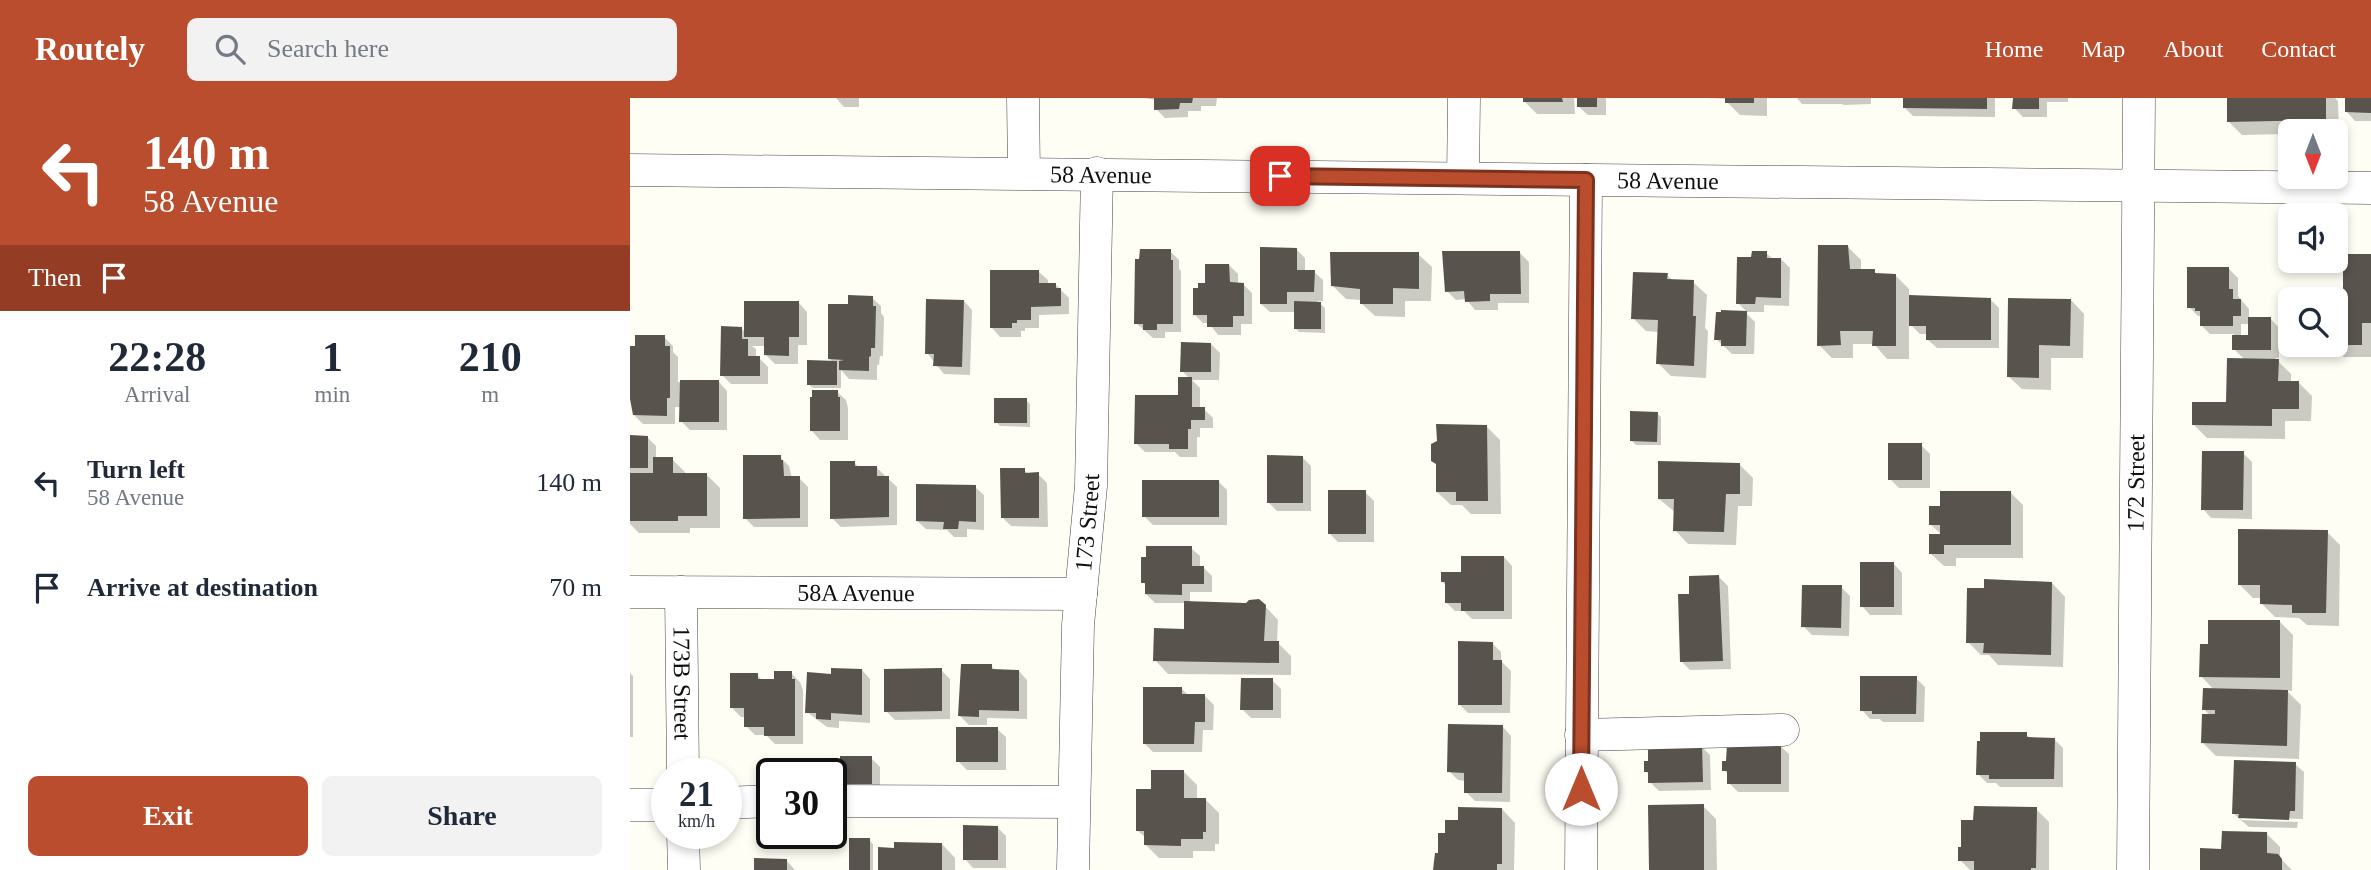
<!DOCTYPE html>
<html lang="en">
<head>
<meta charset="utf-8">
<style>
  body { margin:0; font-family:Georgia,serif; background:#f2f2f3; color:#1f2937; height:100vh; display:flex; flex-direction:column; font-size:26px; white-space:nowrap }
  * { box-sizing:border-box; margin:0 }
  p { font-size:23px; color:#747a83 }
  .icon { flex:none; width:38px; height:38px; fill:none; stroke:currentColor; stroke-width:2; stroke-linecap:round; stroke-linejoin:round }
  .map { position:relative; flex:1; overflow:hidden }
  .sheet { display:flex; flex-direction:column; background:#fff; width:630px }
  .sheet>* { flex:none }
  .hud { background:#ba4d2e; color:#fff; overflow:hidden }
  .needle { width:46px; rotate:180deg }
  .buttons { position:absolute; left:1648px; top:21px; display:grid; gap:14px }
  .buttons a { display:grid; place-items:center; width:70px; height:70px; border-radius:10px; background:#fff; box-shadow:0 4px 10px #0003; font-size:35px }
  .speed { position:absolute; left:21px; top:660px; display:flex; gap:14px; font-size:35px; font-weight:700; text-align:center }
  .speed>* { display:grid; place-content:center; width:91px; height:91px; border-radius:50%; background:#fff; box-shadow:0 4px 10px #0003; line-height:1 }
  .speed small { font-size:18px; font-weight:400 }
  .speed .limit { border:4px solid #111; border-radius:10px; background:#fff; color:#111 }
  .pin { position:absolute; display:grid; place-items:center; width:60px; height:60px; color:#fff; margin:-30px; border-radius:14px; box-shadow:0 4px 10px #0006 }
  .me { position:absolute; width:77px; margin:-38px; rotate:0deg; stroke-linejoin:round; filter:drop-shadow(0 0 5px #0008) }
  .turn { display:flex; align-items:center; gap:24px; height:147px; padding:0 28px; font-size:32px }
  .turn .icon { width:91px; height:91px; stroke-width:2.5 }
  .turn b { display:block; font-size:49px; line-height:60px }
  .then { display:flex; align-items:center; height:66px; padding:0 28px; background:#0003; gap:14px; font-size:26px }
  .eta { display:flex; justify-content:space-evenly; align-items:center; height:119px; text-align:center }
  .eta b { font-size:42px; font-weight:700; line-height:49px }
  .button { display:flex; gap:14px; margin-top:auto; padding:14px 28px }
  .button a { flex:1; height:80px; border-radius:10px; background:#ba4d2e; color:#fff; font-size:28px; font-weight:700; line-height:80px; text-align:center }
  .button a+a { background:#f2f2f3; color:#1f2937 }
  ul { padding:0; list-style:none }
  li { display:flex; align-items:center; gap:21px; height:105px; padding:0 28px }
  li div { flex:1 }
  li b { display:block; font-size:26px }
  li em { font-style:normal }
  header { display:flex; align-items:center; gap:42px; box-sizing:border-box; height:98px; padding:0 35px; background:#ba4d2e; color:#fff }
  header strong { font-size:33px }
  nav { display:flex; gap:38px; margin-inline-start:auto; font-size:24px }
  .search { width:490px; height:63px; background:#f2f2f3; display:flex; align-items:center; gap:18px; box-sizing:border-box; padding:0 24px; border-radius:10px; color:#747a83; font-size:26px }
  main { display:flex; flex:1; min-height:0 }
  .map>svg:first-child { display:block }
</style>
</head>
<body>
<header>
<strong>Routely</strong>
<div class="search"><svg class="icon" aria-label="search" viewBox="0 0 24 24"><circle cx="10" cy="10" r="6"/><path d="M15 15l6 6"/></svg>Search here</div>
<nav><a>Home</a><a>Map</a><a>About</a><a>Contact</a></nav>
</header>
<main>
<section class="sheet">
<div class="hud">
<div class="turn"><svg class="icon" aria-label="left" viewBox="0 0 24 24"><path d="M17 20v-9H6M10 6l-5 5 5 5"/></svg><div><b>140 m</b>58 Avenue</div></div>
<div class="then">Then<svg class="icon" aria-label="arrive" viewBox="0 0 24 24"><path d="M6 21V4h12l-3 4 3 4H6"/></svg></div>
</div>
<div class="eta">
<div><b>22:28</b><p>Arrival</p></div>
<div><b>1</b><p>min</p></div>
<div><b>210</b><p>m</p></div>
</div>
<ul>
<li><svg class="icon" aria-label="left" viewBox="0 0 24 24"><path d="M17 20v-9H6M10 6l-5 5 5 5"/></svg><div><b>Turn left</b><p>58 Avenue</p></div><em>140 m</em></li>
<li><svg class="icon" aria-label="arrive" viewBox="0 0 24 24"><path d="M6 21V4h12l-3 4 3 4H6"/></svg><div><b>Arrive at destination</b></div><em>70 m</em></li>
</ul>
<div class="button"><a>Exit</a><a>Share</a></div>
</section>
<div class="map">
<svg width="1741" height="772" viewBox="0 0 1741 772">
  <rect width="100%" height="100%" fill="#fefef4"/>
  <!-- shadow -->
  <g fill="#0003" fill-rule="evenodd">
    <path d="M206 0H229V9H214Z"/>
    <path d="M513 0H587L586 8H571V13H558V19L535 20 526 11V2Z"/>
    <path d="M894 0H944L945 16H907L894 3Z"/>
    <path d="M950 0H976V17H958L949 9Z"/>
    <path d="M1078 0H1137V18L1110 17 1097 4V1Z"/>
    <path d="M1167 0H1241V6L1214 7 1212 6H1172Z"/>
    <path d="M1275 0H1365V19L1283 18 1274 9Z"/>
    <path d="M1384 0H1438V4H1417V19H1393L1384 10Z"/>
    <path d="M1607 0H1705L1708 3 1709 35 1661 33V36L1612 37 1599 24Z"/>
    <path d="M1717 0H1741V23H1725L1717 14Z"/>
    <path d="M1218 149 1231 162V173H1244L1248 177 1266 178 1279 191V199L1360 201 1369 210V250H1307L1298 242V236H1290L1279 225V261H1257L1244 246H1223V260H1202L1189 247Z"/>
    <path d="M666 151 675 160V174H684L693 182V203H687L695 210V235L669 234 665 230V214H640L631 206Z"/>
    <path d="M540 153 549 162V171L551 173V234H535V240H523L506 225Z"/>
    <path d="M890 155 899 164V205H868V212H845L836 201 826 202 817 193Z"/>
    <path d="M1136 155 1143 161H1151L1160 170 1159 208 1134 207V214H1117L1108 205 1123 161Z"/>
    <path d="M788 156 802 169 801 203H775V219L745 218 731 205V202L716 201 703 188Z"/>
    <path d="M1741 158V259H1714L1702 247H1706L1714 215Z"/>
    <path d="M599 167 608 176V186H613L622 195V226H611V237H588L579 225H573L564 216 576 187Z"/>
    <path d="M1599 171 1608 180V198L1619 211V221H1641L1649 230V260H1645L1661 276V285H1669L1682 298 1681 323H1655V341L1577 340 1564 327 1598 306 1615 262 1604 251V236H1580L1571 227 1572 218H1568L1559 209ZM1611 226H1619V239H1611Z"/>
    <path d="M409 174 418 182V186H425L439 200V216L409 217V230H395V233H391V239H370L362 230Z"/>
    <path d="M1037 177 1043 183 1063 184 1077 197 1075 230 1078 233 1076 280 1041 278 1028 265 1029 234 1016 233 1003 220Z"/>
    <path d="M242 200 251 208V215L254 219 253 258H250L249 267H247V282L219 281 211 272V290H183L178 286 203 264 199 260Z"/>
    <path d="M1441 202 1454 216 1453 260H1421V292L1392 291 1378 278Z"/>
    <path d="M334 203 342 212 340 277 314 276 297 255Z"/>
    <path d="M169 205 177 214V247H168V266H145L136 257V248H122L126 251V260H129L138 269V286H101L92 277 111 230 116 235Z"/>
    <path d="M1116 215 1125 224 1124 256H1102L1086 241Z"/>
    <path d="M34 239 43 248V254L48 259V284H89L97 293V332H60L51 323V309H45V326H13L4 317Z"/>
    <path d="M581 246 590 255 589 282H562L570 290V311H574L583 320V330H570V339H567V359H550L545 354H515L506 345 550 298 560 281 552 273Z"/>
    <path d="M207 294 216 302 218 310V342H190L182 333Z"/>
    <path d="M396 302 400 306V329L370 328 366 324Z"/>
    <path d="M1027 315 1031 319V347H1006L1002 343Z"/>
    <path d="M857 329 870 342 871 416H841L832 407H821L807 394Z"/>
    <path d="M0 339H17L26 348V361H42L55 374V377H77L90 390V430H60V435H9L0 426Z"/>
    <path d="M1291 347 1300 356V390H1269L1260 381Z"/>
    <path d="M1613 355 1622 364V421L1581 420 1573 411Z"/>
    <path d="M150 359 159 368 162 380H169L178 389V429H124L115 420Z"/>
    <path d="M672 359 681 368V413H647L638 404Z"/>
    <path d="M224 364 229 370H247L267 389V427L211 429 202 420Z"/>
    <path d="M1110 367 1123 380 1122 408H1108L1106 447 1058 446 1045 432V414L1029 401Z"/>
    <path d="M394 372 399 376H408L417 385 418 429 381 428 372 419Z"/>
    <path d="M588 383 597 392V427H523L514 418Z"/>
    <path d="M345 389 354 397V432L337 431V439H324L317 432 296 431 287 423Z"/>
    <path d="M735 394 744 403V444H708L699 435Z"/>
    <path d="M1380 394 1393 407V460H1326V468H1314L1300 455 1313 438 1300 426 1311 410Z"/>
    <path d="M1697 434 1710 447 1709 528 1677 527 1669 520 1645 519 1632 506V500H1623L1609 486Z"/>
    <path d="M561 450 570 458V470L573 469 582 478V494H560V505L635 508 648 522 647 544 661 558V577L538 576 525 562 556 532V505H525L516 496 517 488 513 484Z"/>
    <path d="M874 459 882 468V521H842L834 513H825L816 504V488L812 483Z"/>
    <path d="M1264 466 1272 475V517H1240L1232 508Z"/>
    <path d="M1089 479 1098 488 1101 571 1060 572 1051 563 1061 498Z"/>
    <path d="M1422 485 1435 499 1433 569 1368 567 1359 557H1351L1338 544 1355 492Z"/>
    <path d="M1211 489 1220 498 1219 538 1182 537 1173 528Z"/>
    <path d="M1650 524 1663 537 1662 593 1656 592 1671 607 1669 661 1586 658 1573 645 1580 618 1574 611 1584 592 1571 578 1580 548Z"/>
    <path d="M862 545 871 554V563L881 573 880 615H838L829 606Z"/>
    <path d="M361 568 366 573H389L397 582V621L357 620V627H339L330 618Z"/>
    <path d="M232 572 240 581V625L209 623V630L197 629 177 614 203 578Z"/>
    <path d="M311 572 320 581V621L265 622 256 613Z"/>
    <path d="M0 575 3 578V639H0Z"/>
    <path d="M161 575 170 584 173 592V646H145L136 637H125L116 628V619H111L102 610 127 577 133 583H146Z"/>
    <path d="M1286 580 1295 589 1294 624H1253L1250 621H1240L1232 612Z"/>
    <path d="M642 582 651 591V620H621L612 611Z"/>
    <path d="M552 591 559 598H575L584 607 583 632H573L572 654H523L514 645Z"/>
    <path d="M873 629 881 638 880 704 845 703 836 694V683L828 682 819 673Z"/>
    <path d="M367 631 376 639V672H337L328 663Z"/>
    <path d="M1396 636 1401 641H1424L1433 650V689H1370L1366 685H1357L1348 676Z"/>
    <path d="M1071 648 1080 657 1081 692 1029 693 1020 684 1019 677 1016 673Z"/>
    <path d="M1150 648 1159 656V694H1108L1099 685V677L1094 672Z"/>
    <path d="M241 660 250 669V695H221L212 686Z"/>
    <path d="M1665 666 1674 674 1673 721 1609 719 1612 722 1668 724 1667 730 1619 729 1603 715Z"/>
    <path d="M554 674 567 687V702H576L589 715V746H585V753H563V760H529L516 747V740L507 732 523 693Z"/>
    <path d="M1073 708 1086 721 1087 772H1021Z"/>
    <path d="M872 711 885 725 884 772H805L817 737 830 724Z"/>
    <path d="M1406 711 1419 724V772H1340L1330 762 1345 724Z"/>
    <path d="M367 729 376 738V770H343L335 761Z"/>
    <path d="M1636 735 1650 749V760L1662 772H1571L1593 753Z"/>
    <path d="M239 742 243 746V772H221Z"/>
    <path d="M312 746 325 760V772H250Z"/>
    <path d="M156 762 165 772H126Z"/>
  </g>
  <!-- building -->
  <g fill="#58544d">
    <path d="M524 0H563L562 5H550L549 11 524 12Z"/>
    <path d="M893 0H932L933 4H893Z"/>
    <rect x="947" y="0" width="20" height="9"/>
    <rect x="1095" y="0" width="29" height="5"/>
    <path d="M1273 0H1357V11L1273 10Z"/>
    <path d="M1383 0H1409V11H1382Z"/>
    <path d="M1597 0H1696V22L1597 24Z"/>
    <path d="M1715 0H1741V15L1715 14Z"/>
    <path d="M1188 147H1218L1220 171H1245V175L1266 176V248H1242L1243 233H1210L1211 247 1187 248Z"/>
    <path d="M630 149 667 150V172H685L684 194H657V206H630Z"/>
    <path d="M510 151H541V162H543V226H527V232H513V226H504L505 161H509Z"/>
    <path d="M812 153H890L891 196H860V203L835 204 834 193 815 194Z"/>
    <path d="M1122 153H1137V160H1151V200L1126 199 1125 206H1106L1107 159H1121Z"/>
    <path d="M700 154H789V191L763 190V206H730V191L701 188Z"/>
    <path d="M1713 156H1741V225H1732V247H1706V213H1713Z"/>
    <path d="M575 166H599L600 184 614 185V218H603V229H577V217H563V190H568V185H575Z"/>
    <path d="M1557 169H1599V191H1603V201H1611V218H1603V228H1570V213H1565V210H1557Z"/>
    <path d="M360 172H409V185H426V190H431V208L401 209V222H387V225H382V230H360Z"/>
    <path d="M1003 174 1038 175 1037 181 1064 182 1063 218H1066L1064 268 1026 266 1028 222 1001 221Z"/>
    <path d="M218 197 243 198V208H246L245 250H241V258L239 259V273L209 272V263L214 262 198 261V206H218Z"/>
    <path d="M1279 197 1361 200V242H1296V228H1279Z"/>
    <path d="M1378 200 1441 201 1440 248 1409 247V280L1377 279Z"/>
    <path d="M296 201 334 202 332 269 303 268 304 256H295Z"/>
    <path d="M114 203H169V239H159V258L134 257V239H114Z"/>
    <path d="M664 203 691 204V231H664Z"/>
    <path d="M1091 212 1117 213 1116 248H1091V242H1084L1086 214H1091Z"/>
    <path d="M1618 219H1641V252H1602V237H1618Z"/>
    <path d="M91 228 112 229V241H118V258H130V278H90Z"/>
    <path d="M5 237H35V248H40V300H37V318L3 317 0 301V248H5Z"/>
    <path d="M551 244 581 245V274H550Z"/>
    <path d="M1597 260 1649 261 1648 283H1669V311H1642V328L1562 327V304H1596Z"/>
    <path d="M177 262 207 263V287H177Z"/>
    <path d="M548 279H562V309H575V322H561V331H558V351H539V346H504L505 297H548Z"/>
    <path d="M50 282H89V324H49Z"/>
    <path d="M182 292H208V299H210V333H180V299H182Z"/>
    <rect x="364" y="300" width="33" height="25"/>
    <path d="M1000 313 1028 314 1027 344 1000 343Z"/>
    <path d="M806 326 857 327 858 403H826V394H806V366L801 363V346L807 343Z"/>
    <path d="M0 337 18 338V370H0Z"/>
    <rect x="1258" y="345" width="34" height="37"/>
    <path d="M1572 353H1614L1613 412H1571Z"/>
    <path d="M113 357H151V362H153L154 378H170V420L113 421Z"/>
    <path d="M637 357 673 358V405H637Z"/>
    <path d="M23 359H43V375H77V418H48V423H0V375H23Z"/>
    <path d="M200 363H225V368H247V378H259V419L200 421Z"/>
    <path d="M1028 363 1110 365V396H1096L1094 434 1043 433 1044 401H1028Z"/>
    <path d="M370 370H395V375L409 374V420H371Z"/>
    <rect x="512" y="382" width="77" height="37"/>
    <path d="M286 386 346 387V424L329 423 328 431H313L314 424 286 423Z"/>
    <rect x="698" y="392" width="38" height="44"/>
    <path d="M1310 393H1381V447H1314V456H1299V436H1310V427H1299V408H1310Z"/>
    <path d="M1608 431 1698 432 1696 515H1662V507L1630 506V487H1608Z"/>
    <path d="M516 448H562V468H574V486H552V497L515 496V485H511V459H516Z"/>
    <path d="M831 458H874V513H831V505H815V484H811V474H831Z"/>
    <rect x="1230" y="464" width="34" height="45"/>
    <path d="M1089 477 1093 563 1050 564 1048 496H1059V478Z"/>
    <path d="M1354 481 1422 484 1421 557 1353 555 1354 545H1336L1337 490H1354Z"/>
    <path d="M1172 487H1212L1211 530 1171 529Z"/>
    <path d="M629 501 636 507 634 543H649V565L523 563 524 530 554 531V503L616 505 619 502Z"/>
    <path d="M1578 522H1650V580L1569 579 1570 546H1578Z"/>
    <path d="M828 543 863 544V562H872V607H828Z"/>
    <path d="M331 566H362V571L389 572V613L349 612V619L328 618Z"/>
    <path d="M201 570 232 571V617L201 615V622L186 621V615H175L177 574 201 576Z"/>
    <path d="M312 570V613L254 614V571Z"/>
    <path d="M144 573H162V581H165V638H134V629H114V610H100V575H128V581H144Z"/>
    <path d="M1230 578H1287L1286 616H1242V613H1230Z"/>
    <path d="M611 580H643V612H610Z"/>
    <path d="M513 589H552V596H575V624H565L564 646H513Z"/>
    <path d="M1573 590 1658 592 1657 648 1571 645 1572 616H1585V612H1572Z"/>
    <path d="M818 626 873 627 872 695H834V675L817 674Z"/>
    <rect x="326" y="629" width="42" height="35"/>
    <path d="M1350 634H1397V639L1425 640 1424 681H1359V677H1346L1347 643H1350Z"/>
    <path d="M1072 646 1073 684 1018 685V674H1014V663H1018V647Z"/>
    <path d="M1097 646H1151V686H1097V673H1092V663H1096Z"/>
    <rect x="210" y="658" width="32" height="28"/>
    <path d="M1604 662 1666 664 1665 713H1660L1659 722 1608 720 1609 716H1602Z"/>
    <path d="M521 672H554V700H576V734H573V741H551V748L514 747V733H506V691H521Z"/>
    <path d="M1074 706V772H1019L1018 707Z"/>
    <path d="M1344 708 1407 709 1406 770H1401V772H1344V763H1328V749H1331V722H1343Z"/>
    <path d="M828 709 872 710V766H867V772H803L805 755H808V735H815V722H828Z"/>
    <path d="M333 727 368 728V762H333Z"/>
    <path d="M1592 733 1637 734V755L1648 756 1652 761V772H1570V750L1591 751Z"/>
    <rect x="219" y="740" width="21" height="32"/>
    <path d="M264 744 312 745V772H248V749L264 750Z"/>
    <path d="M124 760 157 761V772H124Z"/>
  </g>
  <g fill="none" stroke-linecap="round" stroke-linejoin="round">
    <defs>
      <g id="minor">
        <path d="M393 0 394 75"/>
        <path id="s1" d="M0 72 1741 90"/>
        <path d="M833 80 834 0"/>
        <path id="s2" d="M0 494 451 496"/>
        <path id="s3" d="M51 494 53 676"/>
        <path d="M951 637 1153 632"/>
        <path d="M201 703 443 704"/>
        <path d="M96 705 142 703"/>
        <path d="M0 707H37"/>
        <path d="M53 735 54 772"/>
        <path id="s4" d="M443 772 448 527 461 388 467 75"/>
        <path d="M951 772 956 82"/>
        <path id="s5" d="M1503 772 1509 0"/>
      </g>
    </defs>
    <!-- minor casing -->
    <use href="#minor" stroke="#434343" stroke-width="33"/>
    <!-- minor -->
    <use href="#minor" stroke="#fff" stroke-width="32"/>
  </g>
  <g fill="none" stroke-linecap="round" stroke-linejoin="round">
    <defs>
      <path id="route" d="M650 78 956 82 951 691"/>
    </defs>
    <!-- route casing -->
    <use href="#route" stroke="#79321e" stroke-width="18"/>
    <!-- route -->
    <use href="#route" stroke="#ba4d2e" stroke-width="12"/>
  </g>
  <g text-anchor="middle" stroke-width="7" stroke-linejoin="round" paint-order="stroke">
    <!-- street labels -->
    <g font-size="24" fill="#101010" stroke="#fff">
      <text dy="8" stroke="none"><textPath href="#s1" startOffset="471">58 Avenue</textPath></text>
      <text dy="8" stroke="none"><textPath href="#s1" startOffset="1038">58 Avenue</textPath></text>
      <text dy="8" stroke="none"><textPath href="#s5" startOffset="387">172 Street</textPath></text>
      <text dy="8" stroke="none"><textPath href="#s4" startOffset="348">173 Street</textPath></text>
      <text dy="8" stroke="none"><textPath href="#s2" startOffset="226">58A Avenue</textPath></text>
      <text dy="8" stroke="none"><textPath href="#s3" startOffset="91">173B Street</textPath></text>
    </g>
  </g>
</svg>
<div class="buttons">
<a><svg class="needle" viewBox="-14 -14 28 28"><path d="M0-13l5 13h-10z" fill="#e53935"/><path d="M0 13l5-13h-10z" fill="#747a83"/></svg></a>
<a><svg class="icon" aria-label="sound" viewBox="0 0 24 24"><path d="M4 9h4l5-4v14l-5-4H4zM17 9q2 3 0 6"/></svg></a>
<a><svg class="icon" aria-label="search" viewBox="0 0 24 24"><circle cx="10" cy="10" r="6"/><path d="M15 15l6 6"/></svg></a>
</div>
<div class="speed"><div>21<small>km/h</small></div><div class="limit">30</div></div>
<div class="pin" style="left:650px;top:78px;background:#d93025"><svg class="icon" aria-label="arrive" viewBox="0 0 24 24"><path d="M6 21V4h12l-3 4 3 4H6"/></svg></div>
<svg class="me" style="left:951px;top:691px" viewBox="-20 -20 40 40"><circle r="19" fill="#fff"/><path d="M0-13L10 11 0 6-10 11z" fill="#ba4d2e"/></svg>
</div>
</main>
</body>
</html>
